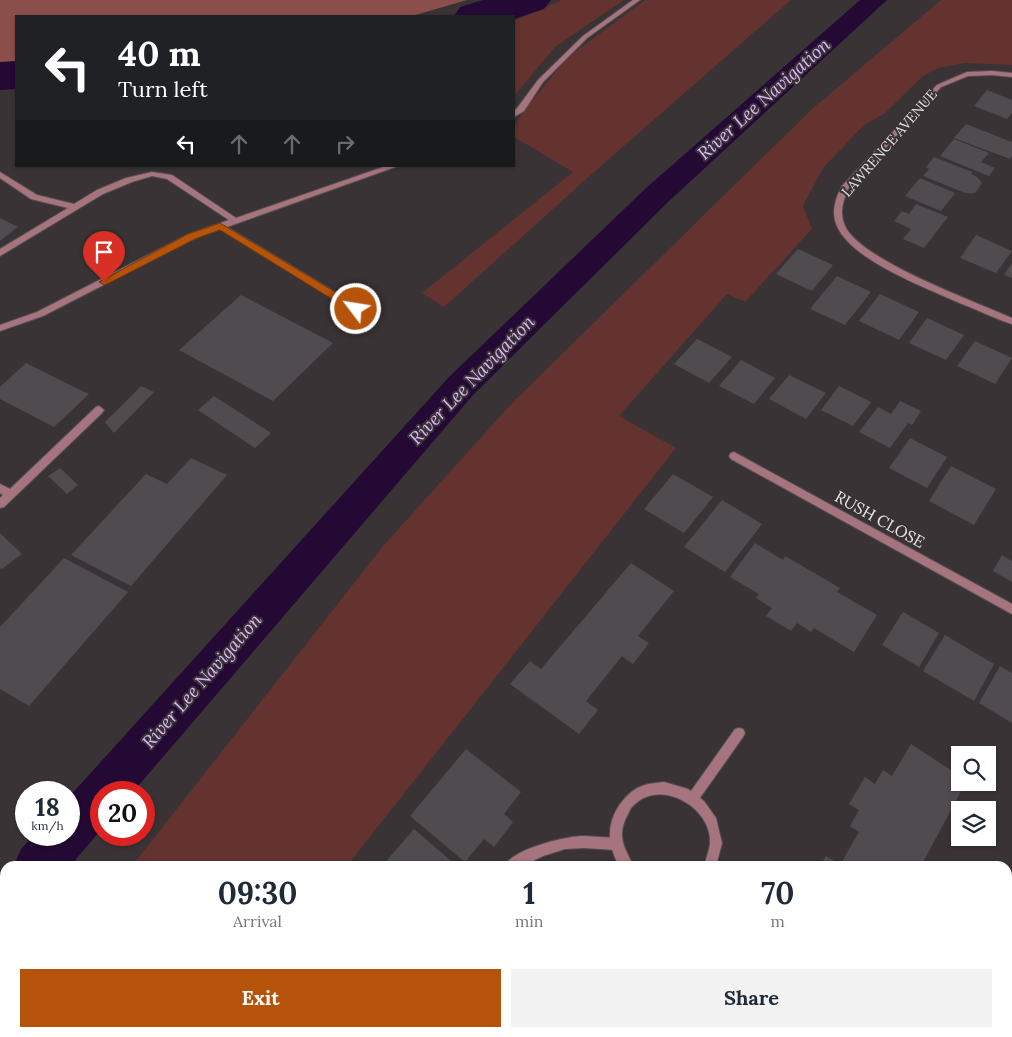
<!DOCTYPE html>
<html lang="en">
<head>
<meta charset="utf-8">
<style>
  body { margin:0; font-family:Lora,serif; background:#f2f2f3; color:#1f2937; height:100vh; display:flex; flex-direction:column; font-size:19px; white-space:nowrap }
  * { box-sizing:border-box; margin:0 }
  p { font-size:16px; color:#747a83 }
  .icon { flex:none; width:28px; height:28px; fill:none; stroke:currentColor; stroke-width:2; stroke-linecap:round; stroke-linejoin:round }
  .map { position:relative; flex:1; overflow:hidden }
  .sheet { position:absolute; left:0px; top:861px; width:1012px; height:176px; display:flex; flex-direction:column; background:#fff; border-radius:15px 15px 0 0; box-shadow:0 1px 4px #0004 }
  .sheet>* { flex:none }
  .hud { position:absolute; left:15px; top:15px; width:500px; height:152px; border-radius:0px; box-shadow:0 1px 4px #0004; background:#202124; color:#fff; overflow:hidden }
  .controls { position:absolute; left:951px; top:746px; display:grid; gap:10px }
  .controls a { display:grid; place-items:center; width:45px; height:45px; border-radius:0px; background:#fff; box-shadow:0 1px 4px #0004; font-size:25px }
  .speed { position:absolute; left:15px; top:781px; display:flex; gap:10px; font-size:25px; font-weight:700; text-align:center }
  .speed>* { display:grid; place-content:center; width:65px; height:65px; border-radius:50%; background:#fff; box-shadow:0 1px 4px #0004; line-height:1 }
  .speed small { font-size:12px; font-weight:400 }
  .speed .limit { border:8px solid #d22; background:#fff; color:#111 }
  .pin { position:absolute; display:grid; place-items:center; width:42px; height:42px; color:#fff; margin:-51px -21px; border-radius:50% 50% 50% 0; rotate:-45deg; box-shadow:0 0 5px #0007 }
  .pin .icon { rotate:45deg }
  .me { position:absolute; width:55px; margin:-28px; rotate:301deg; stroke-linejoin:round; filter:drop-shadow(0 0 4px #0008) }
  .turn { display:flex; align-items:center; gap:18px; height:105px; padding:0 20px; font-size:22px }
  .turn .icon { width:65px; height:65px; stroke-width:2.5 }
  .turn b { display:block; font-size:35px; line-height:42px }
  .lanes { display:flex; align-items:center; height:48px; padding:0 20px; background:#0003; justify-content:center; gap:25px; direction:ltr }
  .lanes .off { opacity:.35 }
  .eta { display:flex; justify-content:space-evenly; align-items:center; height:85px; text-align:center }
  .eta b { font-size:30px; font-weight:800; line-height:35px }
  .button { display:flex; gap:10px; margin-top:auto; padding:10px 20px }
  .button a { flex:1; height:58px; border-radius:0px; background:#b45309; color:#fff; font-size:20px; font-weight:800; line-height:58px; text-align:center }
  .button a+a { background:#f2f2f3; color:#1f2937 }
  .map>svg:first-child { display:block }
</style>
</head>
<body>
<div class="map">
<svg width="1012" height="1037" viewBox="0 0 1012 1037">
  <rect width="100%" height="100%" fill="#393336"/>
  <!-- green -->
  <g fill="#64322f">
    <path d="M562 0H624L555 47 514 96V21Z"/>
    <path d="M645 0H791L593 173 444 307 422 293 573 172 514 137V127L525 109 567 58Z"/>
    <path d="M941 0H1012V65L965 63 938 68 923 76 884 114 864 125 823 168 803 206 812 229 745 302 727 294 619 416 676 448 347 866H132L384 545 512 403 812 109Z"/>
    <path d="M6 1032H216V1033L212 1037H2Z"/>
  </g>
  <!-- forest -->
  <g fill="#8b4f4b">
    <path d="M0 0H467L412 16H16V64L0 65Z"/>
    <path d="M1012 947V1037H963L966 1033 1008 1032V955Z"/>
  </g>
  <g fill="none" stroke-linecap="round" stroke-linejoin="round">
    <!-- canal -->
    <g fill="#240934" fill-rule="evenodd">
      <path d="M860 0H887L667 203 473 395 133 792H101V830L70 866H14L21 849 34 835H69V797L449 377 645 189Z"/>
      <path d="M5 879V931L0 934V881Z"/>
    </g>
    <!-- river -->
    <g fill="#240934" fill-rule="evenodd">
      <path d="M483 0H551L544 9 514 19V16H454L460 7Z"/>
      <path d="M16 61V89L0 90V62Z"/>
    </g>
  </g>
  <!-- building -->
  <g fill="#4f4b4f">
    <path d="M987 90 1012 100V113L1007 119 974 106Z"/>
    <path d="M966 124 1012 142V156L1010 159 954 138Z"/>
    <path d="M954 139 989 153 981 162 995 168 989 176 940 156Z"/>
    <path d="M934 157 972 172 971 174 977 177 982 183 975 193H965L923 176 929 169 926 167Z"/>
    <path d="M920 178 955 193 941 211 905 196Z"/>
    <path d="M916 204 948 217 924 248 903 239 911 229 894 221 902 211 909 214Z"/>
    <path d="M0 218 18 227 0 241Z"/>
    <path d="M976 235 1012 251 996 273 960 258Z"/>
    <path d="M798 249 833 265 812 291 776 274Z"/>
    <path d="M1012 263V278L1004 275Z"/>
    <path d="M837 276 871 292 845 325 810 309Z"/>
    <path d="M880 294 919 312 899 340 859 321Z"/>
    <path d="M241 295 333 343 273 401 179 350Z"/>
    <path d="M927 318 964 335 946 360 909 343Z"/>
    <path d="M697 339 732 357 709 383 674 364Z"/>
    <path d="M975 341 1012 358 995 384 957 366Z"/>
    <path d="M741 360 775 378 754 404 719 386Z"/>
    <path d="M26 363 72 386 89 394 54 427 0 399V387Z"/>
    <path d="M789 375 826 393 806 419 769 399Z"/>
    <path d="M141 386 154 392 114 433 105 422Z"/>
    <path d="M839 386 871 402 853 426 821 410Z"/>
    <path d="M214 396 271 433 255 448 198 410Z"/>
    <path d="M900 401 921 411 912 425 908 423 890 448 859 432 878 407 891 414Z"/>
    <path d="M910 438 947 457 927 488 889 468Z"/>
    <path d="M191 458 227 475 131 586 71 555 146 474 167 484Z"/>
    <path d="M951 466 996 489 974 525 929 501Z"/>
    <path d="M60 468 78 485 67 494 48 476Z"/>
    <path d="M673 474 713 497 684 533 644 509Z"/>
    <path d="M722 500 762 524 725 572 684 547Z"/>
    <path d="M0 533 22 554 2 569 0 568Z"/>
    <path d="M755 543 783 560 785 556 840 588 837 592 877 615 854 652 814 628 811 632 797 623 791 631 766 616 772 608 756 598 759 594 730 577Z"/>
    <path d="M1002 555 1012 561V582L993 571Z"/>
    <path d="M64 558 128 592 29 706 0 689V627Z"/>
    <path d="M631 563 674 591 638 636 649 643 633 664 622 656 586 701 598 710 579 734 510 684 530 661 541 669Z"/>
    <path d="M903 612 939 633 919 667 882 645Z"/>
    <path d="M945 635 994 664 974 701 923 671Z"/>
    <path d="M1000 666 1012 673V723L979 703Z"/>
    <path d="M911 744 960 776V782H966L921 866H820L826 856 840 865 859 832 850 826 859 810 849 804 865 777 875 784 883 770 892 776Z"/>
    <path d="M466 749 521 792 504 814 513 822 494 847 484 839 465 862 410 816Z"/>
    <path d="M414 829 436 848 457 866H382Z"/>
    <path d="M228 1032H313L318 1037H225Z"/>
    <path d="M526 1032H548L544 1037H531Z"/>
    <path d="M587 1032 656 1033 763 1032 760 1037H592Z"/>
  </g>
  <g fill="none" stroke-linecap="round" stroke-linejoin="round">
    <defs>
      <g id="lane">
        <path d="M633 0H640L587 38 543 82 524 111 514 117V111L518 107 538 80 583 36Z"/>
        <path d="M386 166H398L227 227 360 307 361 309 360 311H354L220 229 195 238 43 316 0 331V325L37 312 189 234 229 220 167 179 152 176 132 182 103 194 0 256V249L68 208 31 199 0 178V172L37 195 74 204 97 190 126 178 152 172 172 175 236 218Z"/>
        <path d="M739 728 743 729 745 733 743 737 697 802 693 804 689 802 687 798 689 794 735 729Z"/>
        <path d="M584 836 616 838 620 840 622 844 620 848 616 850 584 848 565 849 543 856 522 866H505C512 849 566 836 584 836Z"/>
        <path d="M584 1032H595L597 1036 582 1037Z"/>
      </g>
      <g id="street">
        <path d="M992 71 1012 73V77L992 75 968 76 941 87 848 189C843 201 839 213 845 226 860 260 976 302 1012 318V324C995 319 979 310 962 304 929 289 852 261 837 226 831 213 835 199 842 186L937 85 967 72Z"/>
        <path d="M99 406 104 410 102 413 4 507 0 508V498L3 495 0 493V484L10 489 96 407Z"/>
        <path d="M734 452 1012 604V614L731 459 729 456 731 453Z"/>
        <path d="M664 782 688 789 704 801 716 818 722 843 716 866H704C706 859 709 851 710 844 713 807 659 777 633 806 630 808 629 813 627 816 624 822 622 827 622 834 622 847 629 855 633 866H619C614 856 609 844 610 833 610 814 626 790 645 785 651 783 658 783 664 782Z"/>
        <path d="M1012 877V897L1008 898V879Z"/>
        <path d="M925 1032H940L938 1037H923Z"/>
      </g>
    </defs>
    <!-- lane casing -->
    <use href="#lane" stroke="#554f52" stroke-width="2"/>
    <!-- street casing -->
    <use href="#street" stroke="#554f52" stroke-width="2"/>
    <!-- lane -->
    <use href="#lane" fill="#a6747e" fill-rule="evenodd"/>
    <!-- street -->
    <use href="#street" fill="#a6747e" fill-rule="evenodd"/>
  </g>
  <!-- route -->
  <path fill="#b45309" stroke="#753606" d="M220 223 360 307V312H353L220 230 195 239 107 284 104 285 99 282 188 234Z"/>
  <g text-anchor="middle" stroke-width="4" stroke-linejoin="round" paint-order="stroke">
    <!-- far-street labels -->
    <g font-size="14" fill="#e8e4e6" stroke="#393336">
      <text transform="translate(889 143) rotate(-49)" y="5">LAWRENCE AVENUE</text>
    </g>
    <!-- street labels -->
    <g font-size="16" fill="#e8e4e6" stroke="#393336">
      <text transform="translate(880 519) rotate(29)" y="6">RUSH CLOSE</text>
    </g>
    <!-- water labels -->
    <g font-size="18" font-style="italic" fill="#deb4fe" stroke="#393336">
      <text transform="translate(764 99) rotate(-42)" y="6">River Lee Navigation</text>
      <text transform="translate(472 380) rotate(-46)" y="6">River Lee Navigation</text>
      <text transform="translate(202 681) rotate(-49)" y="6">River Lee Navigation</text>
    </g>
  </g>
</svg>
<div class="controls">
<a><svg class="icon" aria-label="search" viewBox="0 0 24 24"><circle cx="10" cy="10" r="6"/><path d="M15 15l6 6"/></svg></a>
<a><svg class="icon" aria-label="layers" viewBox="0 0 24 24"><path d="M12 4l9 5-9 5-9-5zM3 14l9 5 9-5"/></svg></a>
</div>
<div class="speed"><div>18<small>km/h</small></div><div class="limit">20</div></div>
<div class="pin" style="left:104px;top:282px;background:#d93025"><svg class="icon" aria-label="arrive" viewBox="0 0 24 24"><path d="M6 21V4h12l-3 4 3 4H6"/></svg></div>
<svg class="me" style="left:356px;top:309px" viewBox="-20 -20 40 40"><circle r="17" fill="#b45309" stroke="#fff" stroke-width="3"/><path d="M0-11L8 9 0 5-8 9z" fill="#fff"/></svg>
<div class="hud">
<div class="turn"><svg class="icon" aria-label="left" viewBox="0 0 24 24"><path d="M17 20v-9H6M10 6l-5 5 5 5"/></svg><div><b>40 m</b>Turn left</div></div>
<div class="lanes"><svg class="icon" aria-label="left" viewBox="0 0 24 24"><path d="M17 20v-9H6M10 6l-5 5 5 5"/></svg><svg class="icon off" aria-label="ahead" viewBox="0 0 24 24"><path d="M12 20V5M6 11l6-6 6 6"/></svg><svg class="icon off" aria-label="ahead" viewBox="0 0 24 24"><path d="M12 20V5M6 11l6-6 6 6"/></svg><svg class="icon off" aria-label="right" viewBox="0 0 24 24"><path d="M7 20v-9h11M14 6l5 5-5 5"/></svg></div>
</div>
<section class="sheet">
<div class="eta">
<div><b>09:30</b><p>Arrival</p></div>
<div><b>1</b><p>min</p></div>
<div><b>70</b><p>m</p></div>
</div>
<div class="button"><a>Exit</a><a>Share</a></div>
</section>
</div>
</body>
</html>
